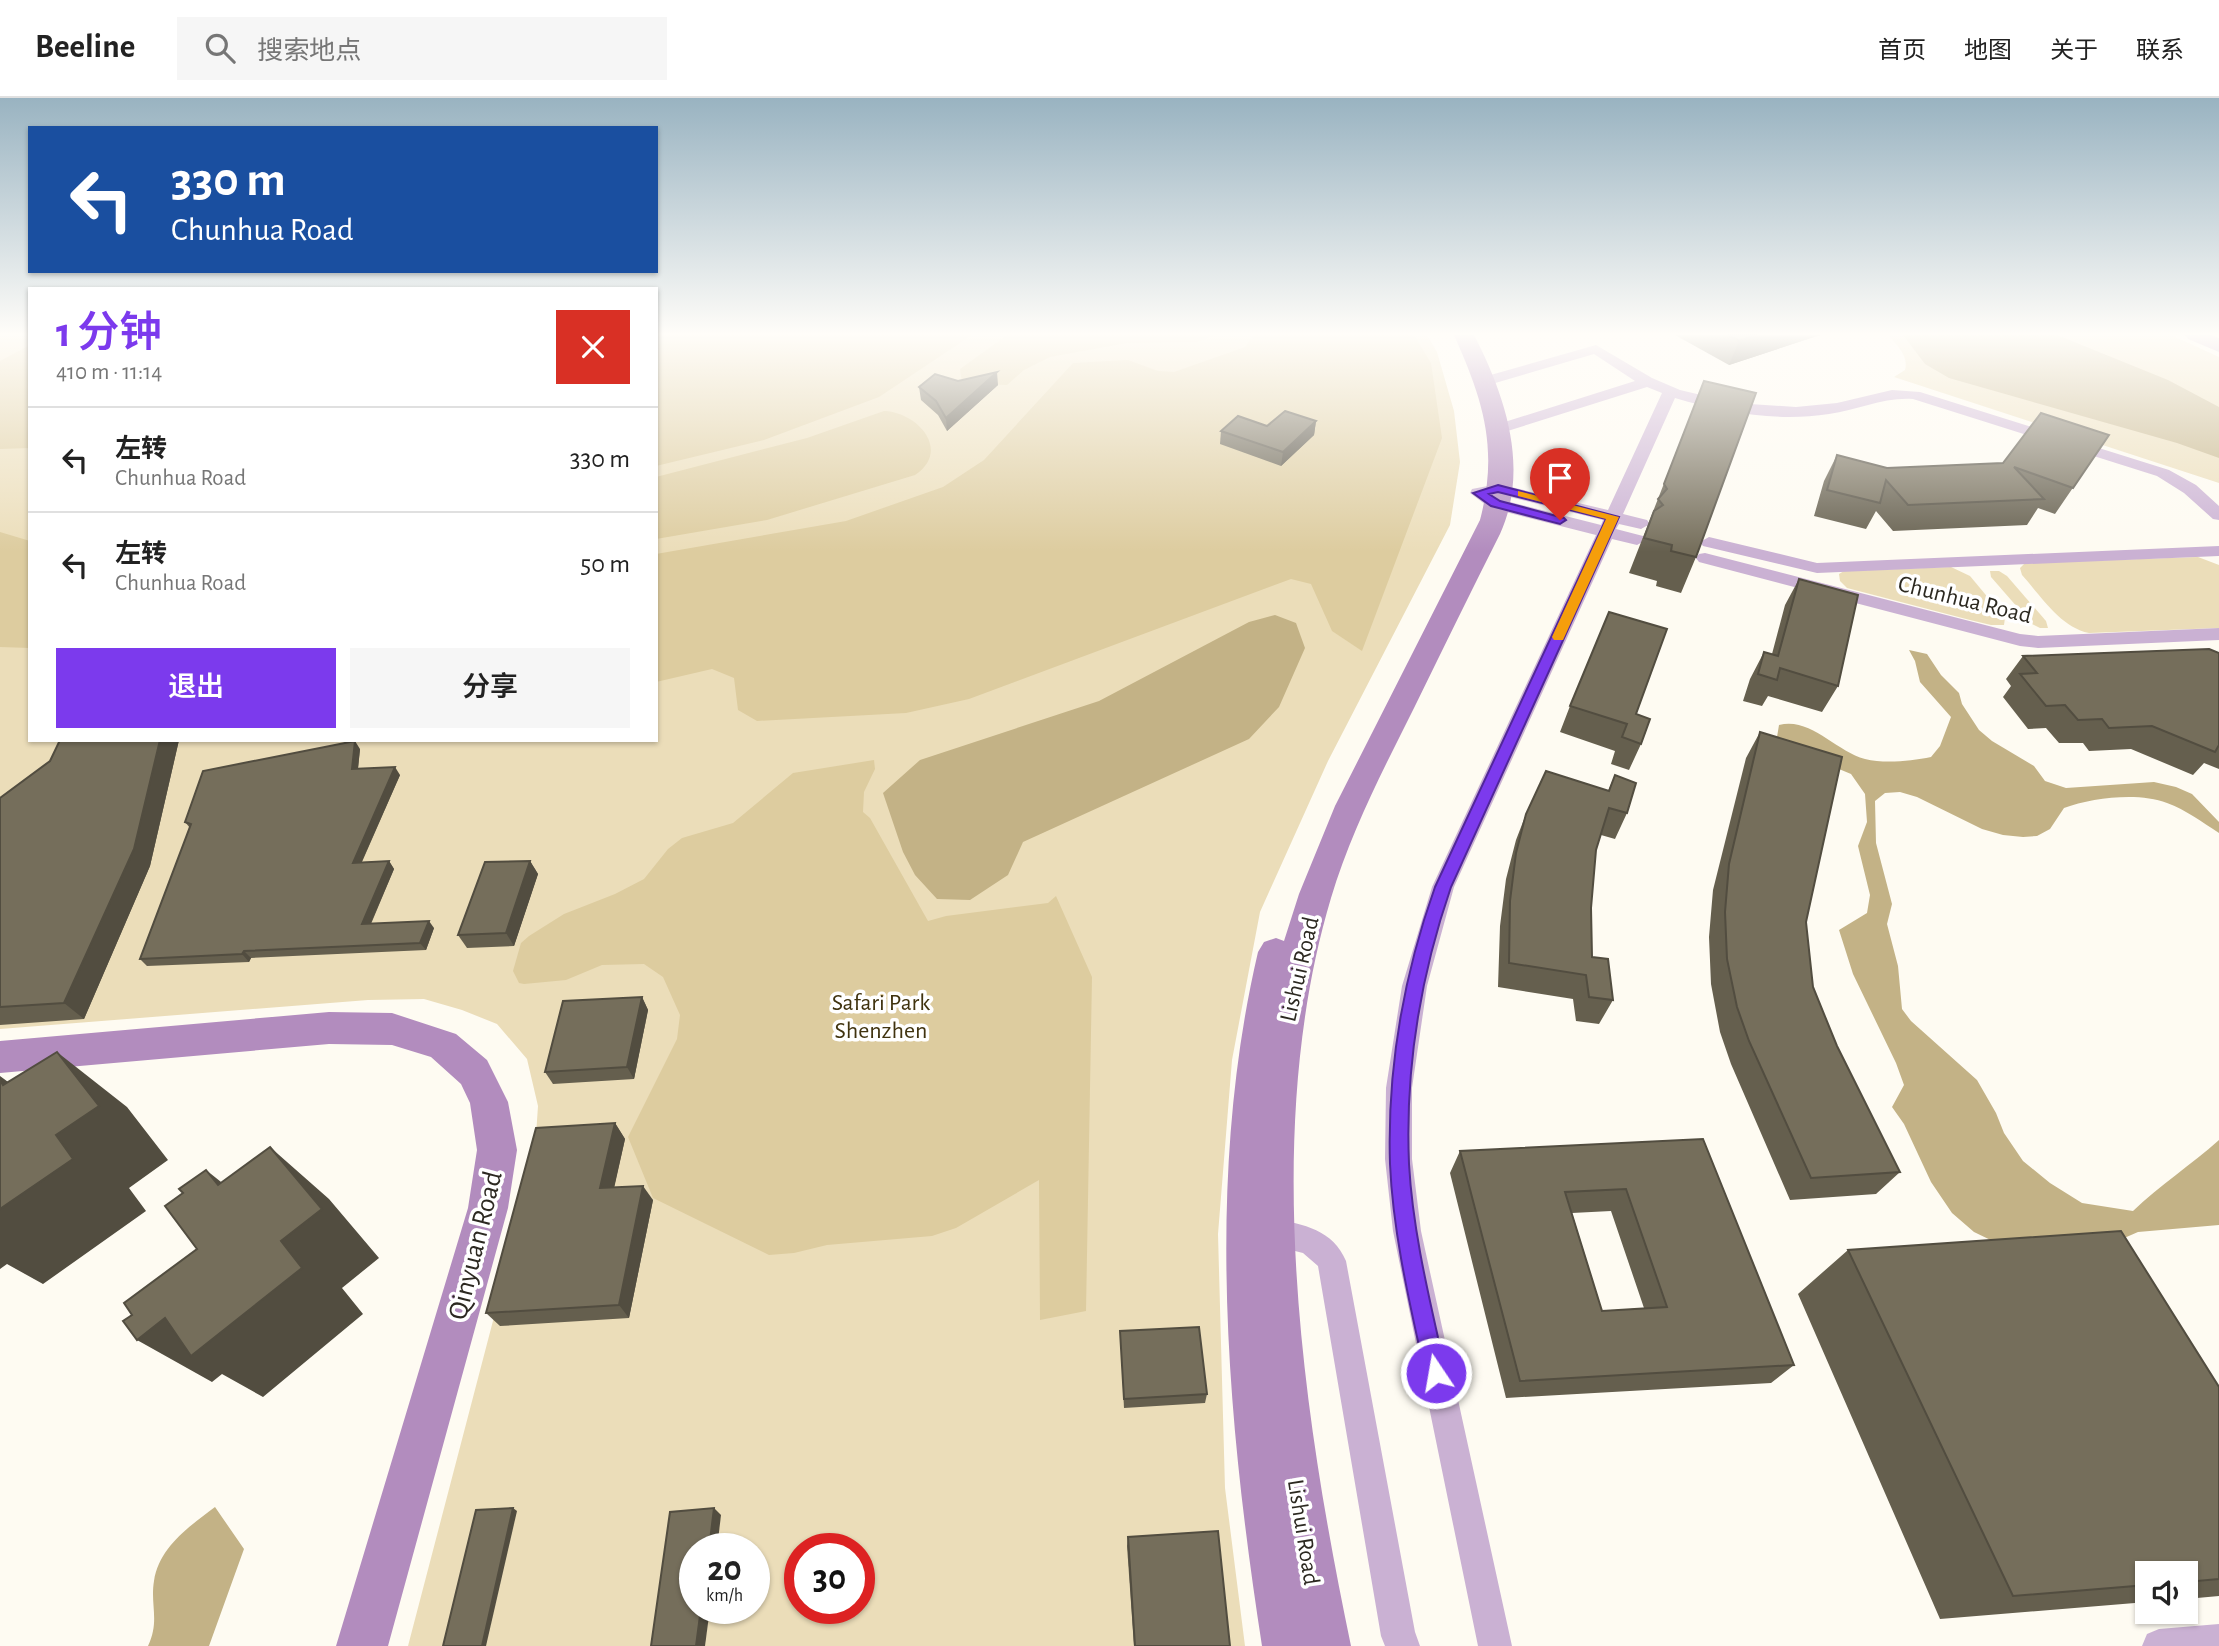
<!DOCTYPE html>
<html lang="zh">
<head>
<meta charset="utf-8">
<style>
  body { margin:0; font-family:"Alegreya Sans","Noto Sans SC",sans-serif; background:#f6f6f6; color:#222; height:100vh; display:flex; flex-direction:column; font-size:26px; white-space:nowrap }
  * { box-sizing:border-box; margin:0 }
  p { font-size:23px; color:#767676 }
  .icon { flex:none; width:38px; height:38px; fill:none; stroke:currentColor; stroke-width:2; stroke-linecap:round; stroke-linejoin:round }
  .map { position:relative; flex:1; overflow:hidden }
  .side { position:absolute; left:28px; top:189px; width:630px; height:455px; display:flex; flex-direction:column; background:#fff; border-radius:0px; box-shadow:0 2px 5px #0004 }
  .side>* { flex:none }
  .banner { position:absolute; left:28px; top:28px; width:630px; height:147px; border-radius:0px; box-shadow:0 2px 5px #0004; background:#1a4fa0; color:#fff; overflow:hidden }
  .buttons { position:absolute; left:2135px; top:1463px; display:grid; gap:14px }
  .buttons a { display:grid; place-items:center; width:63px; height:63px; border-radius:0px; background:#fff; box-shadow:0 2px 5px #0004; font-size:35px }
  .speed { position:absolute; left:679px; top:1435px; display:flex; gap:14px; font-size:35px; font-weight:700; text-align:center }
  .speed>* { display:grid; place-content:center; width:91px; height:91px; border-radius:50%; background:#fff; box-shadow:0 2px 5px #0004; line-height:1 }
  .speed small { font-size:18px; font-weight:400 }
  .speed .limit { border:10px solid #d22; background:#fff; color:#111 }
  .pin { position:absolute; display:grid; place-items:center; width:60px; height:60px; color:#fff; margin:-72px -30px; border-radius:50% 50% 50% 0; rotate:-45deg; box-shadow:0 0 7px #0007 }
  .pin .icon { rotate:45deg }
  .me { position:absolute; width:77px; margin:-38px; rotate:348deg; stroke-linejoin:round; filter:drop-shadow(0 0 5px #0008) }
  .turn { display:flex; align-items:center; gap:24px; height:147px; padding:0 28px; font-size:32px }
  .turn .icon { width:91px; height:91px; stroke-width:2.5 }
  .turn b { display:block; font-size:49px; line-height:60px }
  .round { display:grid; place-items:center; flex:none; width:74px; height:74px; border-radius:0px; background:#f6f6f6 }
  .summary { display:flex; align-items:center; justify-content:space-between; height:119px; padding:0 28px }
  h1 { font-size:42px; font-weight:600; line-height:52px; color:#7c3aed }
  .cta { display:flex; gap:14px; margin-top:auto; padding:14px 28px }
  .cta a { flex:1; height:80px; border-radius:0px; background:#7c3aed; color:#fff; font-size:28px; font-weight:600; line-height:80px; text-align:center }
  .cta a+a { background:#f6f6f6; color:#222 }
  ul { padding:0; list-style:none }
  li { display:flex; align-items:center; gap:21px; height:105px; padding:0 28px; border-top:2px solid #e0e0e0 }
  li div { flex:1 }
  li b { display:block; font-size:26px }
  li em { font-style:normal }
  header { display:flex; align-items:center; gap:42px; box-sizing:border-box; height:98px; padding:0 35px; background:#fff; border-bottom:2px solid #e0e0e0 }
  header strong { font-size:33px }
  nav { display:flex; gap:38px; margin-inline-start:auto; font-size:24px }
  .search { width:490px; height:63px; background:#f6f6f6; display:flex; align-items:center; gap:18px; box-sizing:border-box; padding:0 24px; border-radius:0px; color:#767676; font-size:26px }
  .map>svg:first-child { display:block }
</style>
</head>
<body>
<header>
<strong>Beeline</strong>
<div class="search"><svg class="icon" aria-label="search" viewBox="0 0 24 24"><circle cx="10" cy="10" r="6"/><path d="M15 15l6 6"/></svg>搜索地点</div>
<nav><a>首页</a><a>地图</a><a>关于</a><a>联系</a></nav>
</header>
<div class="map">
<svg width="2219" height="1548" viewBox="0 0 2219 1548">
  <rect width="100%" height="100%" fill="#fefbf2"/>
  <!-- green -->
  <g fill="#ebddb9" fill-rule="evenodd">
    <path d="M0 237H30V642H656V237H1427L1437 254 1454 313 1460 364 1450 427 1328 663 1260 814 1232 962 1218 1136 1225 1390 1245 1548H408L534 1066 538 1008 527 961 497 926 462 912 424 901 368 902 0 931ZM695 1451H754V1510H695ZM800 1451H859V1510H800Z"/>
    <path d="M1888 237H2171L2219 259V385L1894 279 1905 272C1909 258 1897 247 1888 237Z"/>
    <path d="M2198 459 2219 467V530L2089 535C2060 529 2041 498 2022 477L2020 470 2025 465Z"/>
    <path d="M1951 469 1970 478 2005 520 2004 527H1991L1970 522 1847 490 1840 483 1839 476 1844 473Z"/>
    <path d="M1990 473H1999L2007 478 2046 523 2048 530H2040L2032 526 1991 479Z"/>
  </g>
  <!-- forest -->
  <g fill="#ddcc9f">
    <path d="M656 237H972L879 299 764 342 656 368Z"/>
    <path d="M1007 237H1215L1197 244 1127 245 1050 259 1024 272 1007 287 962 285 960 271Z"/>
    <path d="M1254 237H1414L1431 265 1442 340 1362 553 1332 533 1311 486 1291 481 969 601 906 615 757 623 738 612 734 580 712 571 656 584V456L846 423 943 389 984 362 1073 265 1128 262 1158 273 1174 274 1245 249Z"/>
    <path d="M30 247V350L0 351V263Z"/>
    <path d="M884 313C917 314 952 352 915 377L767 422 656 441V379L807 340Z"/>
    <path d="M0 434 30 443V550L0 549Z"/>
    <path d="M874 662 875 671 864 694 863 714 870 720 928 823 946 818 1048 805 1056 798 1092 879 1086 1213 1040 1222 1039 1082 956 1130 932 1138 827 1147 794 1155 769 1157 653 1100 628 1039 677 941 680 917 663 879 644 866 602 867 566 882 524 886 519 885 513 873 521 845 529 838 564 816 615 796 644 781 668 751 682 740 733 725 793 675Z"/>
  </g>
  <!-- water -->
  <g fill="#c3b286">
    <path d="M1903 237H2057L2168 282 2219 309V360L2177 345 1949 280 1925 266Z"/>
    <path d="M1275 517 1296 525 1305 550 1279 609 1249 641 1023 744 1008 777 970 802 937 801 915 777 903 754 883 695 920 662 1099 603 1249 524Z"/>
    <path d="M1909 552 1927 556 1941 577 1959 595 1962 606 1979 632 1992 643 2034 668 2045 683 2066 690 2154 684 2176 689 2192 696 2219 724V735C2202 724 2186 712 2167 705 2138 694 2092 700 2064 710L2050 731 2037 738 2023 739 2003 737 1982 731 1917 699 1900 694 1885 695 1875 703 1876 745 1892 806 1887 826 1898 868 1902 911 1911 923 1977 982 1996 1015 2004 1035 2023 1063 2050 1085 2082 1105 2133 1113C2160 1087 2191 1067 2219 1042V1127L2138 1134 2092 1154 2003 1148 1974 1134 1952 1115 1931 1084 1904 1026 1892 1009 1904 987 1896 965 1853 876 1839 832 1867 815 1870 797 1858 748 1867 724 1865 696 1851 676 1786 649 1777 639 1779 627C1811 619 1835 653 1865 661 1885 666 1911 663 1931 659L1940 648 1951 619 1920 584 1915 563Z"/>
    <path d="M215 1409 244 1451 209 1548H148C160 1523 150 1507 154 1483 159 1449 190 1428 215 1409Z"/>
  </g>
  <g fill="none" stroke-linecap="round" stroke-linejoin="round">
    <!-- street -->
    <g fill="#cab1d3" fill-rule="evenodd">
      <path d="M1596 247 1652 280 1680 292 1735 305 1796 309 1837 305 1892 292 1920 294 2169 372 2196 387 2219 408V422L2213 421 2184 395 2157 378 1913 301C1884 299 1858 312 1829 316 1778 324 1725 315 1675 300L1623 416 1647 422 1650 426 1641 431 1619 426 1616 431 1643 438 1646 442 1637 447 1612 441 1454 789 1427 888 1412 990V1061L1421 1133 1512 1548H1478L1393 1133 1385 1061 1386 990 1402 888 1432 789 1596 437 1490 410 1470 395 1472 391 1498 386 1608 412 1662 295 1647 289 1498 336 1490 331 1492 328 1635 283 1594 256 1485 288 1477 283 1480 280ZM1498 396 1603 422 1601 427 1502 402 1494 397Z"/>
      <path d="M1709 439 1817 465 2219 448V458L1817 475 1703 448 1700 444Z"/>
      <path d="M1705 455 2020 536 2038 538 2219 530V542L2038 550 2020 548 1699 464 1696 460 1699 456Z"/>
      <path d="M1273 1121C1304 1126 1333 1132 1346 1163L1415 1534 1420 1548H1385L1381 1538 1318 1168 1303 1155 1263 1145 1259 1135 1263 1125Z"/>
      <path d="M2219 1526V1548H2142L2147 1536 2159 1531Z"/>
    </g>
    <!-- secondary -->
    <g fill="#b28cbe" fill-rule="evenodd">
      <path d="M1454 237H1474C1505 297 1530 370 1500 436 1471 493 1443 551 1415 608 1384 670 1351 733 1331 800 1261 1034 1302 1313 1351 1548H1262C1227 1321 1205 1080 1258 854L1264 844 1276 840 1284 843 1299 796 1335 708 1480 422C1499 350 1483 302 1454 237Z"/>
      <path d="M2185 237H2212L2219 240V254L2188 241Z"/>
      <path d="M329 914 392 915 456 936 487 962 508 1004 517 1052 508 1110 388 1548H336L468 1110 477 1052 470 1005 461 986 431 959 392 947 329 946 0 975V943Z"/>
    </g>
  </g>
  <!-- wall -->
  <g fill="#655f4e" fill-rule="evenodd">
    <path d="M1675 237H1820L1729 267Z"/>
    <path d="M958 283 998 287 947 333 938 317 921 302 919 289Z"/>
    <path d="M1704 283 1696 459 1681 495 1656 488 1657 483 1629 475Z"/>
    <path d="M1316 323 1314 337 1281 368 1220 346 1221 333Z"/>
    <path d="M2109 337 2055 416 2038 410 2027 427 1893 433 1876 413 1866 431 1814 418 1824 383 1837 357 1887 370 2003 365Z"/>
    <path d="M1799 481 1838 588 1822 614 1768 598 1762 608 1743 603 1750 581 1764 554 1772 556 1785 507Z"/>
    <path d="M2219 555V671L2204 665 2193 677 2131 651 2089 653 2083 645H2059L2046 630 2028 631 2003 599 2011 588 2006 581 2023 558Z"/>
    <path d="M1570 608 1636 616 1641 646 1629 672 1611 666 1615 653 1560 634Z"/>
    <path d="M1760 634 1806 824 1813 889 1837 948 1900 1074 1876 1096 1790 1102 1731 966 1720 934 1711 886 1709 839 1713 792 1746 660Z"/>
    <path d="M60 642H179L150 768 84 921 0 927V700L50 663Z"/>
    <path d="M360 651 358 671 400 677 362 764 389 763 394 771 371 826 434 830 426 852 251 860 249 864 147 868 140 861 190 730 185 724Z"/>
    <path d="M1615 677 1627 715 1615 741 1601 737 1596 752 1591 810 1592 859 1613 902 1599 926 1576 923 1573 901 1498 889 1500 828 1506 781 1516 742 1526 716 1608 693Z"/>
    <path d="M530 763 538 776 514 848 467 850 458 837Z"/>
    <path d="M642 899 648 912 634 981 553 986 545 974Z"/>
    <path d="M615 1025 625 1041 614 1089 653 1102 629 1220 500 1228 486 1215Z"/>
    <path d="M1703 1041 1794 1267 1771 1285 1506 1300 1450 1075 1460 1053ZM1611 1113 1644 1210 1602 1213 1572 1115Z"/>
    <path d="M1848 1152 2219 1289V1498L2186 1501V1475H2147V1504L1940 1521 1798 1196Z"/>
    <path d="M1120 1233 1207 1296 1205 1305 1124 1310Z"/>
    <path d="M1128 1439 1230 1548H1134L1127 1448Z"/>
  </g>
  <!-- shaded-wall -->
  <g fill="#524d40">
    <path d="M1756 237H1820L1729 267 1739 243Z"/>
    <path d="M997 274 998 287 947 333 946 320Z"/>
    <path d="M1316 323 1314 337 1281 368 1283 354Z"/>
    <path d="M160 642H179L150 768 84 921 64 905Z"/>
    <path d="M355 643 360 651 357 679 352 671Z"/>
    <path d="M395 669 400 677 358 772 353 765Z"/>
    <path d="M389 763 394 771 367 834 362 826Z"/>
    <path d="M530 763 538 776 514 848 506 835Z"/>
    <path d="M429 823 434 830 426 852 420 845Z"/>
    <path d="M244 853 251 860 249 864 242 856Z"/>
    <path d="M642 899 648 912 634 981 627 969Z"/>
    <path d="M57 954 127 1009 168 1062 129 1090 146 1113 43 1186 7 1166 0 1171V1111L3 987 0 982V978L69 1029Z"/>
    <path d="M615 1025 625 1041 611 1104 600 1090Z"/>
    <path d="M270 1049 329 1101 379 1160 342 1190 363 1216 263 1299 222 1276 212 1284 137 1242 165 1220 281 1143Z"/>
    <path d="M206 1072 270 1123 218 1087Z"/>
    <path d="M643 1088 653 1102 629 1220 619 1207Z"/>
    <path d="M513 1410 517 1413 486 1548H482Z"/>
    <path d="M714 1410 721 1417 717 1451H709Z"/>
    <path d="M701 1510H710L705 1548H696Z"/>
  </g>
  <!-- building -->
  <g fill="#756e5b" stroke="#524d40" stroke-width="2" fill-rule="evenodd">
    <path d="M1728 237H1756L1739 243Z"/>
    <path d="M997 274 946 320 936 303 919 289 935 276 958 283Z"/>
    <path d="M1704 283 1756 295 1696 459 1671 453 1672 447 1644 440 1654 413 1663 407 1658 401 1667 391 1664 386Z"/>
    <path d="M1285 313 1316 323 1283 354 1221 333 1238 318 1267 328Z"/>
    <path d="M2041 315 2109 337 2073 390 2014 369 2044 401 1908 407 1886 382 1880 405 1827 392 1837 357 1887 370 2003 365Z"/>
    <path d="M1799 481 1858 497 1838 588 1780 570 1777 582 1758 576 1764 554 1778 558Z"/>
    <path d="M1609 514 1667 531 1636 616 1650 621 1641 646 1622 639 1627 626 1570 608Z"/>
    <path d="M2209 551 2219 555V647L2215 654 2152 628 2109 630 2102 621 2078 622 2065 607 2046 608 2020 576 2037 575 2023 558Z"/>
    <path d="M1760 634 1842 659 1806 824 1813 889 1837 948 1900 1074 1811 1080 1749 943 1737 909 1727 861 1725 814 1729 766Z"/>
    <path d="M60 642H160L134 751 64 905 0 909V700L50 663Z"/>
    <path d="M355 643 352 671 395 669 353 765 389 763 362 826 429 823 420 845 244 853 242 856 140 861 191 726 185 724 203 673Z"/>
    <path d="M1546 673 1609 693 1615 677 1636 685 1627 715 1609 710 1596 752 1591 810 1592 859 1608 861 1613 902 1589 899 1586 877 1509 865 1510 803 1516 755 1526 716Z"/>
    <path d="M530 763 506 835 458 837 485 764Z"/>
    <path d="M642 899 627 969 545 974 563 903Z"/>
    <path d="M57 954 99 1008 56 1037 73 1061 0 1111V982L3 987Z"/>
    <path d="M615 1025 600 1090 643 1088 619 1207 486 1215 536 1030Z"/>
    <path d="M1703 1041 1794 1267 1520 1283 1460 1053ZM1626 1091 1667 1209 1602 1213 1565 1094Z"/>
    <path d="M270 1049 322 1111 281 1143 302 1170 191 1258 165 1220 137 1242 123 1223 132 1217 124 1205 197 1151 165 1108 183 1095 179 1091 206 1072 218 1087Z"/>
    <path d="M2121 1133 2219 1289V1481L2186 1484V1475H2147V1487L2013 1498 1848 1152Z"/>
    <path d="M1199 1229 1207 1296 1124 1301 1120 1233Z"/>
    <path d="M513 1410 482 1548H443L476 1412Z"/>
    <path d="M714 1410 709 1451H695V1510H701L696 1548H651L670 1414Z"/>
    <path d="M1218 1433 1230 1548H1135L1128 1439Z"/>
  </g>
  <!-- sky -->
  <linearGradient id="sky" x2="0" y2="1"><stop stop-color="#99b3c1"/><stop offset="0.52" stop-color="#fffdf9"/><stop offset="1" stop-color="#fffdf9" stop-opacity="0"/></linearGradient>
  <rect width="2219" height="454" fill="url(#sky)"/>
  <!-- route -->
  <path fill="#7c3aed" stroke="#51269a" stroke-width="2" d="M1498 387 1619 419 1451 789C1420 879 1405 971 1409 1066 1413 1137 1431 1207 1446 1275L1443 1283 1436 1286 1428 1283 1425 1275C1410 1207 1393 1136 1390 1066 1387 970 1403 879 1435 789L1606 421 1498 394 1489 396 1500 403 1564 420 1566 422 1560 426 1491 408 1473 395Z"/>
  <!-- slow -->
  <path fill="#f59e0b" d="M1518 393 1619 419 1563 542H1554L1552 539 1606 421 1518 398Z"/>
  <g text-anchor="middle" stroke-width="7" stroke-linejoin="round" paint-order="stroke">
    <!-- street labels -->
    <g font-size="24" fill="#2c2921" stroke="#fff">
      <text transform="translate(1965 501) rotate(14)" y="8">Chunhua Road</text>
      <text transform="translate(1299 871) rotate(-77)" y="8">Lishui Road</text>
      <text transform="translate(1304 1434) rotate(81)" y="8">Lishui Road</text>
    </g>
    <!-- park labels -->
    <g font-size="24" fill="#40330f" stroke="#fff">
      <text x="881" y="912">Safari Park<tspan x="881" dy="28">Shenzhen</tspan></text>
    </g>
    <!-- near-street labels -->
    <g font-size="28" fill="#2c2921" stroke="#fff">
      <text transform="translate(474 1147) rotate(-76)" y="10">Qinyuan Road</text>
    </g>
  </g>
</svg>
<div class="buttons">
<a><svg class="icon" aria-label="sound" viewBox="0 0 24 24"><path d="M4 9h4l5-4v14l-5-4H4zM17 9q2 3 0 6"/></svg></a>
</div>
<div class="speed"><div>20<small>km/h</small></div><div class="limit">30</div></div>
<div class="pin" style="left:1560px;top:422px;background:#d93025"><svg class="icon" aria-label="arrive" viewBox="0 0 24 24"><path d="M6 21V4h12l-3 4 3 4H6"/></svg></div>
<svg class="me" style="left:1436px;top:1275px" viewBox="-20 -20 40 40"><circle r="17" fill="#7c3aed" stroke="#fff" stroke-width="3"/><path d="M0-11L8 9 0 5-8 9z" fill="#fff"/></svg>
<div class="banner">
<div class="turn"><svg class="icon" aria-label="left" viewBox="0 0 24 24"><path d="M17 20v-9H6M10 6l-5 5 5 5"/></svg><div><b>330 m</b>Chunhua Road</div></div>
</div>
<section class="side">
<div class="summary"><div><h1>1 分钟</h1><p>410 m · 11:14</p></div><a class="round" style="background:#d93025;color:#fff"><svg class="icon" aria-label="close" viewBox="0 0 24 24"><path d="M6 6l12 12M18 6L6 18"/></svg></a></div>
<ul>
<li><svg class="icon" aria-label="left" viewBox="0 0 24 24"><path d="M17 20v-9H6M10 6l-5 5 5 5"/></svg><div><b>左转</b><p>Chunhua Road</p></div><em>330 m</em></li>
<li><svg class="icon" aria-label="left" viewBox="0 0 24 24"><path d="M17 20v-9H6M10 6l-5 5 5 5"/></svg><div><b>左转</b><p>Chunhua Road</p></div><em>50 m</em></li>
</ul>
<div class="cta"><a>退出</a><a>分享</a></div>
</section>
</div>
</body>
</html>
